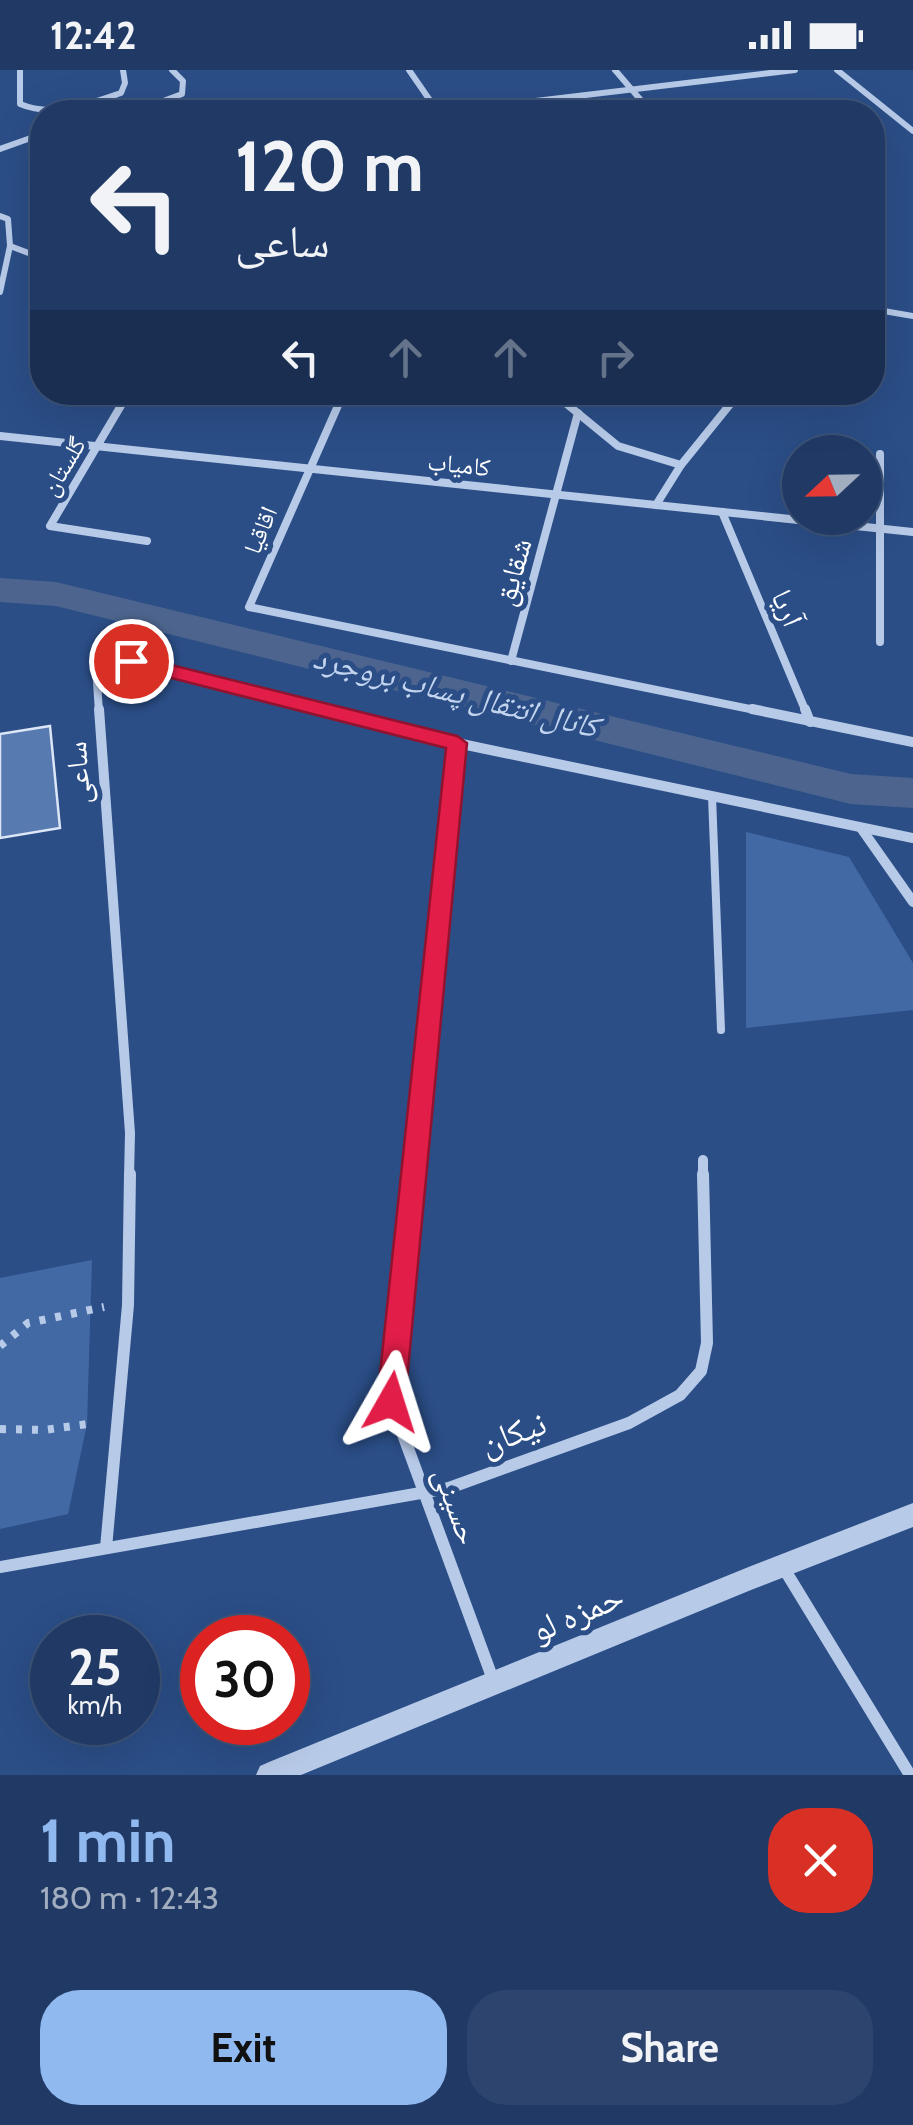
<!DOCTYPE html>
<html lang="en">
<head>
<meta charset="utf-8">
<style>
  body { margin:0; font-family:Cabin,"Noto Naskh Arabic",sans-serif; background:#2d456e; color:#f1f3f6; height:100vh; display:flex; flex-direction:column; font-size:38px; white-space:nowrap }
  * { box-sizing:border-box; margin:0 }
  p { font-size:32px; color:#a2adbf }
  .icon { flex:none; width:55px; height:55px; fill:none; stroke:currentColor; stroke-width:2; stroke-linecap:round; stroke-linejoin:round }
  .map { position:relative; height:1705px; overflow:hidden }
  .drawer { display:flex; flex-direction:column; background:#203a65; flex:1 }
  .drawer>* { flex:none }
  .hud { position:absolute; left:30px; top:30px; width:855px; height:305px; border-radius:40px; box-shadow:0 10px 40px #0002,0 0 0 2px #3d5479; background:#203a65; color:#f1f3f6; overflow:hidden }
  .needle { width:65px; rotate:248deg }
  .buttons { position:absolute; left:782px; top:365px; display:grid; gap:20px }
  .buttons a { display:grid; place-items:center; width:100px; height:100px; border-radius:50%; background:#203a65; box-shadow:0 10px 40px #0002,0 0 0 2px #3d5479; font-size:50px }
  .speed { position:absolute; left:30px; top:1545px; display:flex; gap:20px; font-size:50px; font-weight:700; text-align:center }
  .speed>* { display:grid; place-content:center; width:130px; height:130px; border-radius:50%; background:#203a65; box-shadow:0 10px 40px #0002,0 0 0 2px #3d5479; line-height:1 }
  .speed small { font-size:25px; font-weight:400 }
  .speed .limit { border:15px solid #d22; background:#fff; color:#111 }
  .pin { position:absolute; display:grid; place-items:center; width:85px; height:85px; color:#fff; margin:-42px; border:5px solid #fff; border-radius:50%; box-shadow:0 2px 10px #0007 }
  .me { position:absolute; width:110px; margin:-55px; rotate:6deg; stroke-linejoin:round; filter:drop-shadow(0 0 8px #0008) }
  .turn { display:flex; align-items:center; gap:35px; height:210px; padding:0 40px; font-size:45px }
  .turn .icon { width:130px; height:130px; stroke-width:2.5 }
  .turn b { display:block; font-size:70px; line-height:85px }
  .lanes { display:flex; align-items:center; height:95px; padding:0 40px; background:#0003; justify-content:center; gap:50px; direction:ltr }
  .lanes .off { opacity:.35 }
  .round { display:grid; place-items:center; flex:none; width:105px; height:105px; border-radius:40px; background:#2d456e }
  .headline { display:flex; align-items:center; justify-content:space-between; height:170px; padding:0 40px }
  h1 { font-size:60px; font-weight:700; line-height:75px; color:#90b9f0 }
  .primary-button { display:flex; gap:20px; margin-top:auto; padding:20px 40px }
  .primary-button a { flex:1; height:115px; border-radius:40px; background:#90b9f0; color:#111; font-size:40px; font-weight:700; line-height:115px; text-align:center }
  .primary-button a+a { background:#2d456e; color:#f1f3f6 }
  .status { display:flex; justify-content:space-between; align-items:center; height:70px; padding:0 50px; background:#203a65; direction:ltr }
  .status svg { height:28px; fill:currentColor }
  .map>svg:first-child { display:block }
</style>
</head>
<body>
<div class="status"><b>12:42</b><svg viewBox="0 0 49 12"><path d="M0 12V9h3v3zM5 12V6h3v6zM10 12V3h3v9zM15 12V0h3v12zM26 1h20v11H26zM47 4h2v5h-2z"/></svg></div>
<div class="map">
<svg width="913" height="1705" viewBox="0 0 913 1705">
  <rect width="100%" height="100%" fill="#2b4e87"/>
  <!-- green -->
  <g fill="#4369a5">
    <path d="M746 762 849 787 913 893V940L746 958Z"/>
    <path d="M92 1190 87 1354 68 1444 0 1459V1208Z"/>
  </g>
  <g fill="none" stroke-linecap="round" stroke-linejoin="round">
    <!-- canal -->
    <path fill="#4d658e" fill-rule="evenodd" d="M0 508 56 512 851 704 913 708V738L851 734 56 536 0 532Z"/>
  </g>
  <!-- building -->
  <path fill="#577ab0" stroke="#dbe6f6" stroke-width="2.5" d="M50 656 60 758 0 768V664Z"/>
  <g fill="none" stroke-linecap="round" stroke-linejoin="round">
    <!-- path -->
    <g stroke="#b7cae8" stroke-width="8" stroke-dasharray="6 10" stroke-linecap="butt">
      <path d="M0 1276 28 1253 104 1237"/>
      <path d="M0 1359 44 1360 88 1354"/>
    </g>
    <!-- service -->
    <path stroke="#b7cae8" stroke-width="8" d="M712 726 721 960"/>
    <!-- minor-far3 -->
    <g stroke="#b7cae8" stroke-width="6">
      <path d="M20 0V34C53 48 89 34 121 23L125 13 123 0"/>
      <path d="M409 0 438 42"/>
      <path d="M615 0 651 42"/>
      <path d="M837 0 913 61"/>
      <path d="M134 42 182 24 183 11 172 0"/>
      <path d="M442 42 795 0"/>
      <path d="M0 79 42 64"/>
      <path d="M0 146 8 149 10 176 0 222"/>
      <path d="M10 176 42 188"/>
      <path d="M872 239 913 246"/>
    </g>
    <!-- minor-far2 -->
    <g stroke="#b7cae8" stroke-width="8">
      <path d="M129 322 50 456 147 471"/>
      <path d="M344 322 249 537 765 642"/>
      <path d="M525 322 563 331 618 376 681 395 656 435"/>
      <path d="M0 366 913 462"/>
      <path d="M880 384V572"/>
      <path d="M681 395 740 322"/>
      <path d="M722 442 806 642"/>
      <path d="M511 591 578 343"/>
      <path d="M99 642 95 582 333 642"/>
    </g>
    <!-- minor-far1 -->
    <g stroke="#b7cae8" stroke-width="10">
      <path d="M99 639 130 1063 129 1107"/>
      <path d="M323 639 457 673 913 768"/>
      <path d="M752 639 913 672"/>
      <path d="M805 639 810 652"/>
      <path d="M861 758 913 832"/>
      <path d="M703 1090V1107"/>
      <path d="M414 1107 457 673"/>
    </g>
    <!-- minor -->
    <g stroke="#b7cae8" stroke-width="12">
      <path d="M414 1104 391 1332 495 1615"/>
      <path d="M106 1478 128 1235 130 1104"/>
      <path d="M0 1497 449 1418 629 1353 680 1325 701 1301 707 1273 703 1104"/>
      <path d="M783 1497 910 1705"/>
    </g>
    <!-- tertiary -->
    <path fill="#b7cae8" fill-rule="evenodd" d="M913 1433V1457L751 1520 301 1705H256L260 1696 269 1692 751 1496Z"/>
  </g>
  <!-- route -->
  <path fill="#e11d48" stroke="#92132f" stroke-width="2.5" d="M131 585 457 666 467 673 405 1332 401 1342 391 1346 381 1342 377 1332 446 678 124 596 121 591Z"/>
  <g text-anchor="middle" stroke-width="10" stroke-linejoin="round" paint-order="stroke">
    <!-- far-street labels -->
    <g font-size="25" fill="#fff" stroke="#2b4e87">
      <text transform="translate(459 394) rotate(6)" y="9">کامیاب</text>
      <text transform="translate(63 396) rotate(-59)" y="9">گلستان</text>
      <text transform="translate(260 460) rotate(-67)" y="9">اقاقیا</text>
    </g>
    <!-- street labels -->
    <g font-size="30" fill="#fff" stroke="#2b4e87">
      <text transform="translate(513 502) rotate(-74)" y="10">شقایق</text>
      <text transform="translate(787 538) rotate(67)" y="10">آریا</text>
      <text transform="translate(78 703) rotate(-94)" y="10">ساعی</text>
      <text transform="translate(456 1436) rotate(70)" y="10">حسینی</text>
    </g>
    <!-- water labels -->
    <g font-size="32" font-style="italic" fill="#c3d4ef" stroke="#2b4e87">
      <text transform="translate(456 622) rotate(14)" y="11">کانال انتقال پساب بروجرد</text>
    </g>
    <!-- near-street labels -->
    <g font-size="35" fill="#fff" stroke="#2b4e87">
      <text transform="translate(513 1363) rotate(-20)" y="12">نیکان</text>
      <text transform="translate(577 1543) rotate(-23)" y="12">حمزه لو</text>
    </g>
  </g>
</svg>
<div class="buttons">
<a><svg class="needle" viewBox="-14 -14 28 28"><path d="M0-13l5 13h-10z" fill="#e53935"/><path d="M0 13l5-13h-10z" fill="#a2adbf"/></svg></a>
</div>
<div class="speed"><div>25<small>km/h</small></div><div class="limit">30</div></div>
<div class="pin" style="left:131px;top:591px;background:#d93025"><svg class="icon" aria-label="arrive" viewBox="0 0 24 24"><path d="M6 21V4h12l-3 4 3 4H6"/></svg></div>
<svg class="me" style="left:391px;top:1332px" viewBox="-20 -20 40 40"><path d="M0-17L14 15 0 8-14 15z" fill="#e11d48" stroke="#fff" stroke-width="4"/></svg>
<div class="hud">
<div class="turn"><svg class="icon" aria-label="left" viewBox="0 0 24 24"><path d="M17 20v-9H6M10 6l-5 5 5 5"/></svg><div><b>120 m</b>ساعی</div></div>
<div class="lanes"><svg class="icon" aria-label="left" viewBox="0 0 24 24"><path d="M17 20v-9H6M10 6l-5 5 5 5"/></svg><svg class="icon off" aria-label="ahead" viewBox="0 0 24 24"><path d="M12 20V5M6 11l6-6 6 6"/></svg><svg class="icon off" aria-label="ahead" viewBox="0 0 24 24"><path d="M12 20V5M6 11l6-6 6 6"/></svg><svg class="icon off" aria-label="right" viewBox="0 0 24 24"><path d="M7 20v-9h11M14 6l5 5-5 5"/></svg></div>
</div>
</div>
<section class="drawer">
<div class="headline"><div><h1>1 min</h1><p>180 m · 12:43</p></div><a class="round" style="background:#d93025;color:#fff"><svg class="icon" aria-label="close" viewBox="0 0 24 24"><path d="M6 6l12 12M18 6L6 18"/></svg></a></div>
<div class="primary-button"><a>Exit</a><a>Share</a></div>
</section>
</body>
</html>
